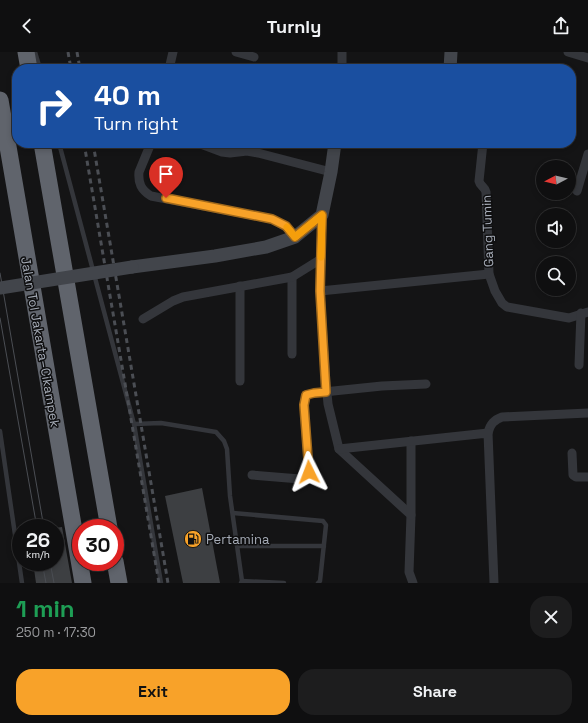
<!DOCTYPE html>
<html lang="en">
<head>
<meta charset="utf-8">
<style>
  body { margin:0; font-family:"Space Grotesk",sans-serif; background:#1d1d1e; color:#f1f3f6; height:100vh; display:flex; flex-direction:column; font-size:15px; white-space:nowrap }
  * { box-sizing:border-box; margin:0 }
  p { font-size:13px; color:#9b9c9f }
  .icon { flex:none; width:22px; height:22px; fill:none; stroke:currentColor; stroke-width:2; stroke-linecap:round; stroke-linejoin:round }
  .map { position:relative; height:531px; overflow:hidden }
  .panel { display:flex; flex-direction:column; background:#0f0f10; flex:1 }
  .panel>* { flex:none }
  .banner { position:absolute; left:12px; top:12px; width:564px; height:84px; border-radius:16px; box-shadow:0 2px 6px #0003,0 0 0 1px #2f2f30; background:#1a4fa0; color:#fff; overflow:hidden }
  .needle { width:26px; rotate:263deg }
  .buttons { position:absolute; left:536px; top:108px; display:grid; gap:8px }
  .buttons a { display:grid; place-items:center; width:40px; height:40px; border-radius:50%; background:#0f0f10; box-shadow:0 2px 6px #0003,0 0 0 1px #2f2f30; font-size:20px }
  .speed { position:absolute; left:12px; top:467px; display:flex; gap:8px; font-size:20px; font-weight:700; text-align:center }
  .speed>* { display:grid; place-content:center; width:52px; height:52px; border-radius:50%; background:#0f0f10; box-shadow:0 2px 6px #0003,0 0 0 1px #2f2f30; line-height:1 }
  .speed small { font-size:10px; font-weight:400 }
  .speed .limit { border:6px solid #d22; background:#fff; color:#111 }
  .pin { position:absolute; display:grid; place-items:center; width:34px; height:34px; color:#fff; margin:-41px -17px; border-radius:50% 50% 50% 0; rotate:-45deg; box-shadow:0 0 4px #0007 }
  .pin .icon { rotate:45deg }
  .me { position:absolute; width:44px; margin:-22px; rotate:357deg; stroke-linejoin:round; filter:drop-shadow(0 0 3px #0008) }
  .turn { display:flex; align-items:center; gap:14px; height:84px; padding:0 16px; font-size:18px }
  .turn .icon { width:52px; height:52px; stroke-width:2.5 }
  .turn b { display:block; font-size:28px; line-height:34px }
  .round { display:grid; place-items:center; flex:none; width:42px; height:42px; border-radius:16px; background:#1d1d1e }
  .head { display:flex; align-items:center; justify-content:space-between; height:68px; padding:0 16px }
  h1 { font-size:24px; font-weight:600; line-height:30px; color:#1e9e55 }
  .button { display:flex; gap:8px; margin-top:auto; padding:8px 16px }
  .button a { flex:1; height:46px; border-radius:16px; background:#f8a229; color:#111; font-size:16px; font-weight:600; line-height:46px; text-align:center }
  .button a+a { background:#1d1d1e; color:#f1f3f6 }
  header { display:flex; justify-content:space-between; align-items:center; height:52px; padding:0 16px; background:#0f0f10; font-size:18px; font-weight:600 }
  .map>svg:first-child { display:block }
</style>
</head>
<body>
<header><svg class="icon" aria-label="back" viewBox="0 0 24 24"><path d="M15 5l-7 7 7 7"/></svg>Turnly<svg class="icon" aria-label="share" viewBox="0 0 24 24"><path d="M12 15V3M7 8l5-5 5 5M5 13v7h14v-7"/></svg></header>
<div class="map">
<svg width="588" height="531" viewBox="0 0 588 531">
  <rect width="100%" height="100%" fill="#141415"/>
  <!-- building -->
  <g fill="#3d3f42">
    <path d="M202 436 220 531H183L165 444Z"/>
    <path d="M62 475 72 531H36L33 510H55V476Z"/>
  </g>
  <g fill="none" stroke-linecap="round" stroke-linejoin="round">
    <!-- lane -->
    <g stroke="#34363b" stroke-width="4.5">
      <path d="M35 0 40 17"/>
      <path d="M59 91 134 372 161 531"/>
      <path d="M134 372 161 371 216 380 224 389 227 397 230 444 242 529 241 531"/>
      <path d="M0 379 22 531"/>
      <path d="M233 461 323 469 326 473 320 529 318 531"/>
      <path d="M238 494H324"/>
      <path d="M242 529 284 531"/>
    </g>
    <!-- street -->
    <g stroke="#34363b" stroke-width="9">
      <path d="M236 0 254 5"/>
      <path d="M568 0 588 6"/>
      <path d="M169 17 173 0"/>
      <path d="M342 17V0"/>
      <path d="M151 91 139 120C138 131 141 138 151 144L272 167 286 175 295 185"/>
      <path d="M198 91 222 100 230 101 247 99 258 101 331 120"/>
      <path d="M483 91 479 129C480 134 485 135 486 140L489 222 495 239 502 251 507 255 569 266 588 260"/>
      <path d="M577 139 588 102"/>
      <path d="M322 163 320 239 326 331 328 352 339 397 411 463 409 520 413 531"/>
      <path d="M292 225V302"/>
      <path d="M240 234V329"/>
      <path d="M320 239 489 222"/>
      <path d="M143 267 173 249 183 245 292 225 321 207"/>
      <path d="M579 313 581 261"/>
      <path d="M488 381C490 372 494 368 502 365L588 361"/>
      <path d="M411 389V463"/>
      <path d="M339 397 488 381 494 531"/>
      <path d="M572 401 573 423 576 425H588"/>
      <path d="M252 423 300 427 307 425 309 420 304 353 306 343 314 341 382 334 426 332"/>
    </g>
    <!-- secondary -->
    <g stroke="#42454b" stroke-width="13">
      <path d="M450 17 451 0"/>
      <path d="M132 215 215 204 266 195 295 185 322 163 331 120 335 91"/>
    </g>
    <!-- highway -->
    <g stroke="#60646c" stroke-width="17">
      <path d="M26 0 29 17"/>
      <path d="M0 48 83 531"/>
      <path d="M42 91 109 476"/>
      <path d="M115 509 119 531"/>
    </g>
    <!-- tram -->
    <g stroke="#4b4e54" stroke-width="1">
      <path d="M0 221 44 476"/>
      <path d="M0 266 37 476"/>
      <path d="M42 510 46 531"/>
      <path d="M50 510 54 531"/>
    </g>
    <!-- rail -->
    <g stroke="#4b4e54" stroke-width="3" stroke-dasharray="5 4" stroke-linecap="butt">
      <path d="M68 0 71 17"/>
      <path d="M77 0 80 17"/>
      <path d="M84 91 159 531"/>
      <path d="M93 91 168 531"/>
    </g>
    <!-- secondary-bridge -->
    <path stroke="#42454b" stroke-width="13" d="M0 236 132 215"/>
  </g>
  <g fill="none" stroke-linecap="round" stroke-linejoin="round">
    <defs>
      <path id="route" d="M166 146 272 167 286 174 295 185 322 163 320 239 326 340 314 341 306 343 304 353 309 420"/>
    </defs>
    <!-- route casing -->
    <use href="#route" stroke="#a1691b" stroke-width="10"/>
    <!-- route -->
    <use href="#route" stroke="#f8a229" stroke-width="7"/>
    <!-- slow -->
    <path stroke="#f59e0b" stroke-width="7" d="M287 175 295 185 322 163 321 205"/>
  </g>
  <!-- icons -->
  <defs>
    <symbol id="fuel-disc" viewBox="-11 -11 22 22"><circle r="9.5" fill="#f8a229" stroke="#0f0f10"/><path d="M-5.5-6h7V0h2V4h1.3V-2.5L3-4.5l.8-.8L6-3V5H2.5V1h-1V6h-7ZM-4.2-4.7v3.2H.2V-4.7Z" fill="#111"/></symbol>
  </defs>
  <g fill-rule="evenodd">
    <use href="#fuel-disc" x="183" y="477" width="20" height="20"/>
  </g>
  <g text-anchor="middle" stroke-width="3" stroke-linejoin="round" paint-order="stroke">
    <!-- street labels -->
    <g font-size="13" fill="#a5abb6" stroke="#0f0f10">
      <text transform="translate(487 179) rotate(-92)" y="5">Gang Tumin</text>
      <text transform="translate(41 290) rotate(80)" y="5">Jalan Tol Jakarta–Cikampek</text>
    </g>
    <!-- poi labels -->
    <g font-size="13" fill="#a5abb6" stroke="#0f0f10" text-anchor="start">
      <text x="206" y="492">Pertamina</text>
    </g>
  </g>
</svg>
<div class="buttons">
<a><svg class="needle" viewBox="-14 -14 28 28"><path d="M0-13l5 13h-10z" fill="#e53935"/><path d="M0 13l5-13h-10z" fill="#9b9c9f"/></svg></a>
<a><svg class="icon" aria-label="sound" viewBox="0 0 24 24"><path d="M4 9h4l5-4v14l-5-4H4zM17 9q2 3 0 6"/></svg></a>
<a><svg class="icon" aria-label="search" viewBox="0 0 24 24"><circle cx="10" cy="10" r="6"/><path d="M15 15l6 6"/></svg></a>
</div>
<div class="speed"><div>26<small>km/h</small></div><div class="limit">30</div></div>
<div class="pin" style="left:166px;top:146px;background:#d93025"><svg class="icon" aria-label="arrive" viewBox="0 0 24 24"><path d="M6 21V4h12l-3 4 3 4H6"/></svg></div>
<svg class="me" style="left:309px;top:420px" viewBox="-20 -20 40 40"><path d="M0-17L14 15 0 8-14 15z" fill="#f8a229" stroke="#fff" stroke-width="4"/></svg>
<div class="banner">
<div class="turn"><svg class="icon" aria-label="right" viewBox="0 0 24 24"><path d="M7 20v-9h11M14 6l5 5-5 5"/></svg><div><b>40 m</b>Turn right</div></div>
</div>
</div>
<section class="panel">
<div class="head"><div><h1>1 min</h1><p>250 m · 17:30</p></div><a class="round"><svg class="icon" aria-label="close" viewBox="0 0 24 24"><path d="M6 6l12 12M18 6L6 18"/></svg></a></div>
<div class="button"><a>Exit</a><a>Share</a></div>
</section>
</body>
</html>
